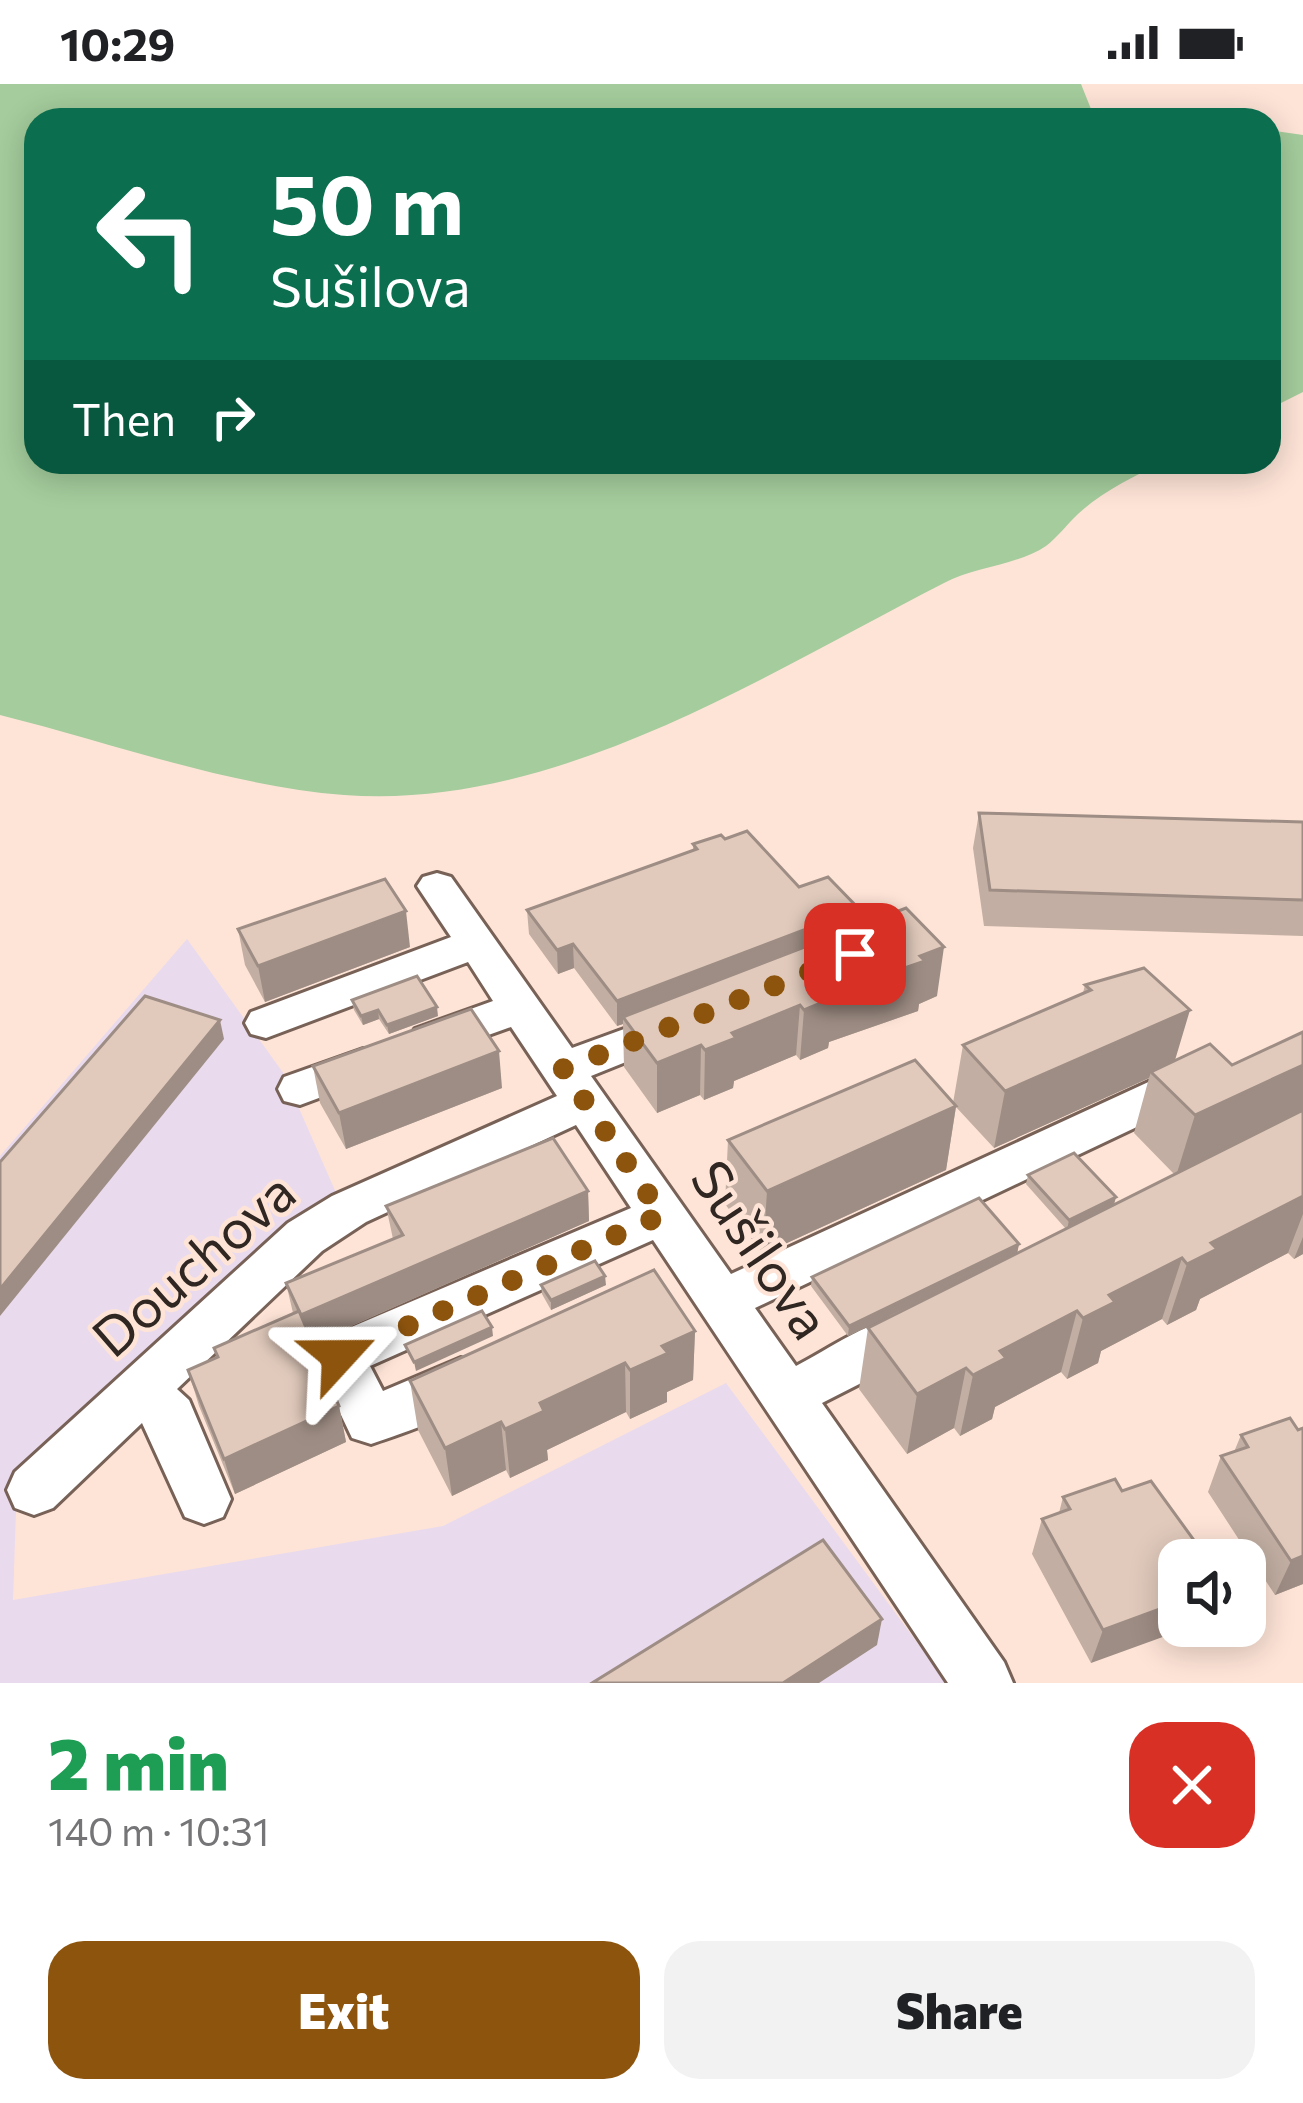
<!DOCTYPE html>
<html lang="en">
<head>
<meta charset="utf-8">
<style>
  body { margin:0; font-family:Commissioner,sans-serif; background:#f2f2f2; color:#202124; height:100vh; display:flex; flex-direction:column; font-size:45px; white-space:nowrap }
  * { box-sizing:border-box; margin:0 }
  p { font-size:39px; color:#757577 }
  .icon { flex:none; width:66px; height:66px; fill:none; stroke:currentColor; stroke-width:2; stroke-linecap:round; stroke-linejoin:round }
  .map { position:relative; height:1599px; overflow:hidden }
  .drawer { display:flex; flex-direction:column; background:#fff; flex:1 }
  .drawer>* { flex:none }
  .hud { position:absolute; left:24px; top:24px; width:1257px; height:366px; border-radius:36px; box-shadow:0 6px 30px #0003; background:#0b6e4f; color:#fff; overflow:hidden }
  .fabs { position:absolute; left:1158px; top:1455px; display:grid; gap:24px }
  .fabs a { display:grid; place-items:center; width:108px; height:108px; border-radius:24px; background:#fff; box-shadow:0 6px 30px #0003; font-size:60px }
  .pin { position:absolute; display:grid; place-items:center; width:102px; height:102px; color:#fff; margin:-51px; border-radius:24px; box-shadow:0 6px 18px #0006 }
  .me { position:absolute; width:132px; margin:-66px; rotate:66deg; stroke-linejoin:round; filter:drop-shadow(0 0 9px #0008) }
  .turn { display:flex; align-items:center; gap:42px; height:252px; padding:0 48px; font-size:54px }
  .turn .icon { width:156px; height:156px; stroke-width:2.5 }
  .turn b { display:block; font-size:84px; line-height:102px }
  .then { display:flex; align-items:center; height:114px; padding:0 48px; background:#0003; gap:24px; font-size:45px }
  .round { display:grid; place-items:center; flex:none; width:126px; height:126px; border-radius:36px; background:#f2f2f2 }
  .overview { display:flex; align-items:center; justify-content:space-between; height:204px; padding:0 48px }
  h1 { font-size:72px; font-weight:800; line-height:90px; color:#1e9e55 }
  .primary-button { display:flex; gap:24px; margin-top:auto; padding:24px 48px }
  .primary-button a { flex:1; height:138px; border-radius:36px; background:#8d540d; color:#fff; font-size:48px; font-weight:800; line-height:138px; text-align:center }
  .primary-button a+a { background:#f2f2f2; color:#202124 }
  .status { display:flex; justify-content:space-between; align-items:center; height:84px; padding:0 60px; background:#fff; direction:ltr }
  .status svg { height:33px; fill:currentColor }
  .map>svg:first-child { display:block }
</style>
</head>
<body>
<div class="status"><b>10:29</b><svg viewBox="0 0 49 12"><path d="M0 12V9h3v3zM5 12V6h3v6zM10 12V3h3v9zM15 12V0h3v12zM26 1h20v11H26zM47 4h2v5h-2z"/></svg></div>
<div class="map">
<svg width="1303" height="1599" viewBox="0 0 1303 1599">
  <rect width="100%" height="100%" fill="#fee4d7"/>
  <!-- industrial -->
  <path fill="#e9daed" d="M187 855 284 990 337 1111 17 1397 13 1516 443 1442 726 1299 947 1599H0V1072Z"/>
  <!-- green -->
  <g fill="#a4cc9c">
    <path d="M0 0H1081L1091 25 1188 36H36V378H1163C1133 393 1103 407 1078 430 1067 440 1058 453 1046 462 1018 481 974 483 944 499 764 591 555 727 344 711 229 702 112 659 0 631Z"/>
    <path d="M1269 46 1303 51V308L1269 325Z"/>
  </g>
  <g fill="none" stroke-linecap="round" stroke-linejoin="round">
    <defs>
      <g id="street">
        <path d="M437 789 451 793 572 964 668 929 683 933 689 944 683 955 591 992 731 1190 1168 989 1184 985 1200 989 1206 1001 1200 1013 755 1224 796 1282C832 1264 890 1220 930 1234L937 1249 930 1264 822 1319 1004 1578 1013 1599H948L653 1156 370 1282 383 1307 461 1274 479 1280 487 1296C471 1329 405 1348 371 1360L352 1354 313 1272 321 1256 631 1124 576 1041 366 1138 322 1167 177 1305 189 1316 231 1415 223 1433 204 1440 185 1433 142 1339 53 1424 34 1431 15 1424 7 1406 15 1388 288 1139 332 1112 557 1012 511 943 430 972 415 967 409 956 415 945 493 917 468 878 266 954 251 950 245 939 251 928 451 853 417 802 423 793Z"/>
        <path d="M363 965 378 970 385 981 378 992 300 1021 284 1017 278 1005 284 993Z"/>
      </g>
    </defs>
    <!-- street casing -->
    <use href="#street" stroke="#786257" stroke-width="6"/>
    <!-- street -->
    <use href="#street" fill="#fff" fill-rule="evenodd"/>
  </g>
  <!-- wall -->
  <g fill="#c2aea2">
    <path d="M979 729 1303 738V852L984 842 973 764Z"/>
    <path d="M725 755 799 803 859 825 857 843 937 912 919 920 918 927 829 958 828 964 800 976 796 971 734 997 733 1004 704 1016 700 1011 657 1029 624 983 623 940 617 942 574 884 558 890 529 850 527 826 693 766V760Z"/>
    <path d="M238 845 410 863 265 918 245 881Z"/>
    <path d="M1085 901 1175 976 1232 981 1303 948V1170L1294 1175 1288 1169 1200 1215 1196 1226 1167 1241 1162 1235 1101 1267 1098 1279 1067 1295 1061 1288 995 1323 992 1335 960 1352 954 1344 907 1370 859 1305 868 1244 995 1180 848 1252 811 1202 812 1193 1019 1160 1017 1169 1066 1145 1026 1100 1028 1091 1116 1113 1114 1121 1174 1090 1134 1049 1149 994 994 1064 956 1023 946 1086 763 1170 725 1120 728 1056 953 1019 963 961 1083 909Z"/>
    <path d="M352 916 438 932 389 950 379 935 363 941 354 926Z"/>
    <path d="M313 982 502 1004 346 1065 320 1019Z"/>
    <path d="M588 1107 589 1137 313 1259 339 1322 346 1358 235 1410 199 1322 188 1286 217 1274 214 1264 293 1229 286 1199 393 1155 386 1122Z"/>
    <path d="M541 1201H606L551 1226 542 1210Z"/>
    <path d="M695 1247 693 1296 667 1308V1318L630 1335 626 1328 547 1366 548 1376 510 1394 506 1386 452 1412 418 1346 410 1297Z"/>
    <path d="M1290 1334 1303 1500 1275 1511 1208 1408 1221 1372 1234 1368 1241 1351Z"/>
    <path d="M1122 1407 1196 1459 1194 1466 1091 1579 1032 1470 1042 1435 1059 1429 1063 1413Z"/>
  </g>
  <!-- shaded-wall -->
  <g fill="#9e8d84">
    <path d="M859 825 856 850 623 933V940L617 942V917Z"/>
    <path d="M406 827 410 863 265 918 258 882Z"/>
    <path d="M573 860 574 884 558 890 557 866Z"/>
    <path d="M944 863 937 912 919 920 918 927 829 958 828 964 800 976 804 926 829 910Z"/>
    <path d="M800 921 796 971 734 997 733 1004 704 1016 705 966 732 949Z"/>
    <path d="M437 923 438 932 389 950 387 941Z"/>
    <path d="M378 926 379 935 363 941 361 932Z"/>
    <path d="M1190 926 1173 983 1151 988 1149 994 994 1064 1005 1007Z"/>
    <path d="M220 936 224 955 0 1232V1205Z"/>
    <path d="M701 961 700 1011 657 1029V979Z"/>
    <path d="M499 967 502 1004 346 1065 339 1029Z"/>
    <path d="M1303 981V1032L1176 1092 1195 1031Z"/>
    <path d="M956 1022 946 1086 763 1170 767 1107Z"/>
    <path d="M588 1107 589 1137 308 1261 301 1231Z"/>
    <path d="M1303 1112V1130L1288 1169 1200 1215 1196 1226 1167 1241 1187 1180 1211 1159Z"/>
    <path d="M1116 1113 1113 1123 1067 1146 1069 1136Z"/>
    <path d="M1303 1153V1170L1294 1175Z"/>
    <path d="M1019 1160 1017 1170 848 1252 849 1242Z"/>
    <path d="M1182 1174 1162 1235 1101 1267 1098 1279 1067 1295 1083 1234 1109 1211Z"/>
    <path d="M605 1192 606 1201 551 1226V1216Z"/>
    <path d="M1077 1227 1061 1288 995 1323 992 1335 960 1352 973 1291 1000 1267Z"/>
    <path d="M492 1243 493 1252 416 1287 414 1278Z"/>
    <path d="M695 1247 693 1296 667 1308V1318L630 1335V1286L662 1262Z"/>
    <path d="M625 1279 626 1328 547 1366 548 1376 510 1394 505 1345 540 1319Z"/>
    <path d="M966 1284 954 1344 907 1370 917 1310Z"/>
    <path d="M339 1322 346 1358 235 1410 224 1375Z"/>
    <path d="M501 1338 506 1386 452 1412 445 1364Z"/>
    <path d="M1303 1472V1500L1275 1511 1291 1477Z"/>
    <path d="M1179 1518V1542H1193L1091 1579 1103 1546Z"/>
    <path d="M882 1535 877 1561 819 1599H783Z"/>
  </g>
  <!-- building -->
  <g fill="#e1cabc" stroke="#9e8d84" stroke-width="3">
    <path d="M979 729 1303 738V816L990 806Z"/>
    <path d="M747 747 799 803 828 793 859 825 617 917 573 860 557 866 527 826 697 765 693 760 721 751 725 755Z"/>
    <path d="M385 795 406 827 258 882 238 845Z"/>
    <path d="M906 824 944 863 920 872 925 877 829 910 833 914 804 926 800 921 732 949 736 954 705 966 701 961 657 979 623 933Z"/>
    <path d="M1144 884 1190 926 1005 1007 963 961 1091 906 1085 901Z"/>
    <path d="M417 892 437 923 387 941 378 926 361 932 352 916Z"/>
    <path d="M145 912 220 936 0 1205V1078Z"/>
    <path d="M471 925 499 967 339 1029 313 982Z"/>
    <path d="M1303 948V981L1195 1031 1151 988 1210 960 1232 981Z"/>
    <path d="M915 976 956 1022 767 1107 728 1056Z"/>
    <path d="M1303 1026V1112L1211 1159 1217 1165 1187 1180 1182 1174 1109 1211 1115 1218 1083 1234 1077 1227 1000 1267 1006 1274 973 1291 966 1284 917 1310 868 1244Z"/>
    <path d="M553 1054 588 1107 301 1231 286 1199 403 1151 386 1122Z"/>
    <path d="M1074 1069 1116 1113 1069 1136 1028 1091Z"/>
    <path d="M979 1114 1019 1160 849 1242 812 1193Z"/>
    <path d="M595 1177 605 1192 551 1216 541 1201Z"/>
    <path d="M654 1186 695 1247 662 1262 668 1269 630 1286 625 1279 540 1319 544 1327 505 1345 501 1338 445 1364 410 1297Z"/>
    <path d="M299 1227 339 1322 224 1375 188 1286 218 1273 214 1264Z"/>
    <path d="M482 1227 492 1243 414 1278 405 1261Z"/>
    <path d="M1290 1334 1298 1346 1303 1344V1472L1291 1477 1221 1372 1248 1363 1241 1351Z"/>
    <path d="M1115 1395 1122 1407 1151 1397 1196 1459 1191 1461 1200 1476H1179V1518L1103 1546 1042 1435 1070 1425 1063 1413Z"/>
    <path d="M823 1456 882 1535 783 1599H592Z"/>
  </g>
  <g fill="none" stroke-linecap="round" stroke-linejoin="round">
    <!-- route -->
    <path stroke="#8d540d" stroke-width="21" stroke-dasharray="0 37.8" d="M339 1272 662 1131 563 985 855 870"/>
  </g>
  <g text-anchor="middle" stroke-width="9" stroke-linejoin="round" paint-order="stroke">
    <!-- near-street labels -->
    <g font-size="54" fill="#302722" stroke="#fee4d7">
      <text transform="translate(760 1166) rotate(56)" y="19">Sušilova</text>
      <text transform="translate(194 1181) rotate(-41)" y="19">Douchova</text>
    </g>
  </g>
</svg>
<div class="fabs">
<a><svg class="icon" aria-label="sound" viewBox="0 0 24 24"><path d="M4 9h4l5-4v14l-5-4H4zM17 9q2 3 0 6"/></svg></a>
</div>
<div class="pin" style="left:855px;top:870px;background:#d93025"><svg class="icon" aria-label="arrive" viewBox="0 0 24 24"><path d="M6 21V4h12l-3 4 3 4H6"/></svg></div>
<svg class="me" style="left:339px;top:1272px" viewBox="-20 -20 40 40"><path d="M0-17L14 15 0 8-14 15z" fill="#8d540d" stroke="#fff" stroke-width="4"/></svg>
<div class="hud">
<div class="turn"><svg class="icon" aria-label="left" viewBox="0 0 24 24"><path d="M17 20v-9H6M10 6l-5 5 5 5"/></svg><div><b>50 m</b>Sušilova</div></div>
<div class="then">Then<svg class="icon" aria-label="right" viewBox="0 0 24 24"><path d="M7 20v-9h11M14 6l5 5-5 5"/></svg></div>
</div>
</div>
<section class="drawer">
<div class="overview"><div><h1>2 min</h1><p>140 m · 10:31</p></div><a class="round" style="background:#d93025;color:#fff"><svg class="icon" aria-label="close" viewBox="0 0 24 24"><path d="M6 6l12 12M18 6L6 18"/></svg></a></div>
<div class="primary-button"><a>Exit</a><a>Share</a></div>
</section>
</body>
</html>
